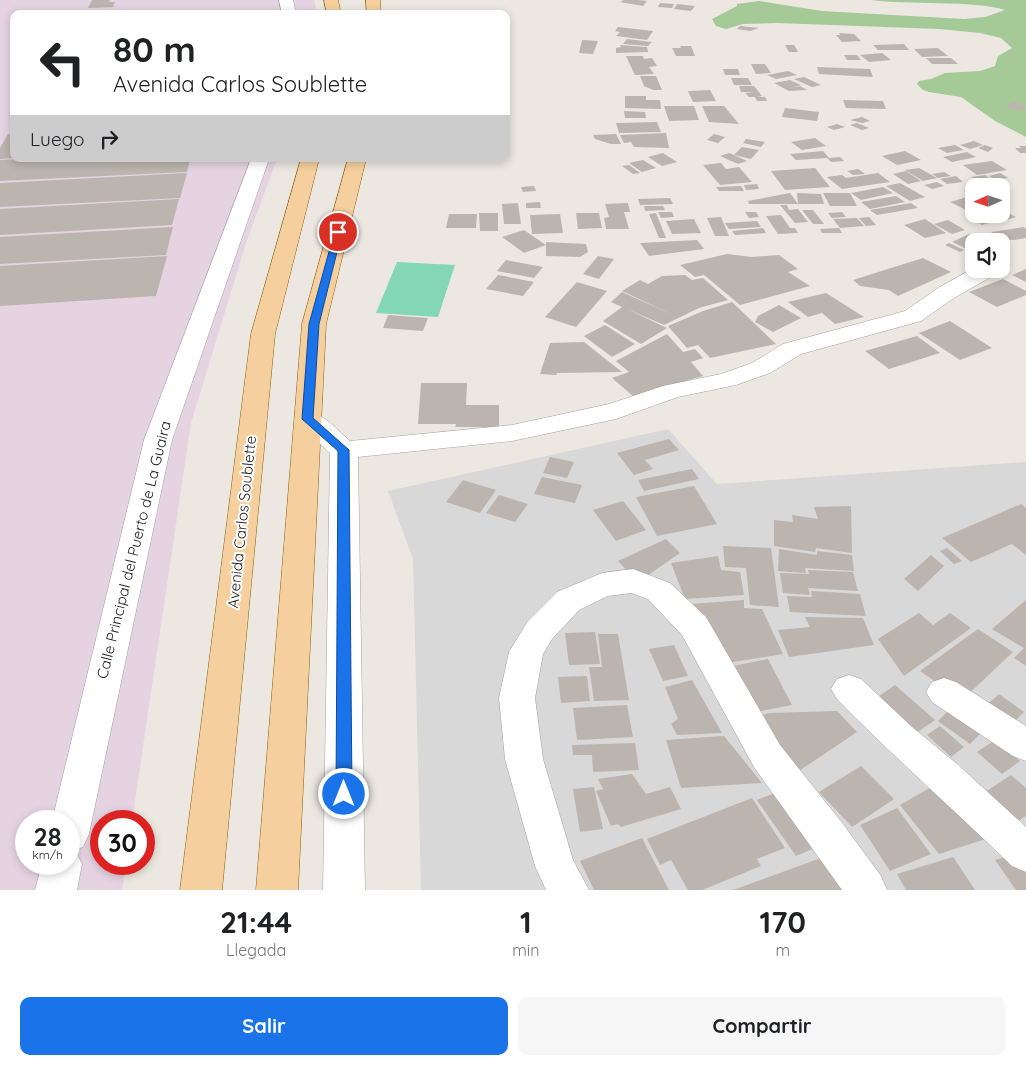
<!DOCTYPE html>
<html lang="es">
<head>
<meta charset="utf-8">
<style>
  body { margin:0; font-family:Quicksand,sans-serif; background:#f6f6f6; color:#202124; height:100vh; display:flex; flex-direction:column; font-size:19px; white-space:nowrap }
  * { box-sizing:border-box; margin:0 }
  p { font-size:16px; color:#757577 }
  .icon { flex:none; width:28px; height:28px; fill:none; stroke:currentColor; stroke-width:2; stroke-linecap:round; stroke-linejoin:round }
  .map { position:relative; height:890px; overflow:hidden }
  .panel { display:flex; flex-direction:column; background:#fff; flex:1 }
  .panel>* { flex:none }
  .banner { position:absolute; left:10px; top:10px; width:500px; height:152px; border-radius:10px; box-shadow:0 2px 8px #0003; background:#fff; color:#202124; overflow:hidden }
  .needle { width:32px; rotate:267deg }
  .tools { position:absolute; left:965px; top:178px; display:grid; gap:10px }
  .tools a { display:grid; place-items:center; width:45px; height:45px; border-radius:10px; background:#fff; box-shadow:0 2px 8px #0003; font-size:25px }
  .speed { position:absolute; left:15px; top:810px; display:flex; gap:10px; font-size:25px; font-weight:700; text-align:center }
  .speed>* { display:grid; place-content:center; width:65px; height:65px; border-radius:50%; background:#fff; box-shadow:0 2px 8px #0003; line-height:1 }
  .speed small { font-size:12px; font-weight:400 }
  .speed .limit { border:8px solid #d22; background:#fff; color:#111 }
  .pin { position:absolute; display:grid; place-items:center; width:42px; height:42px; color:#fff; margin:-21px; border:2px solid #fff; border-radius:50%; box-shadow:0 1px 5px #0007 }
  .me { position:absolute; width:55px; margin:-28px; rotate:0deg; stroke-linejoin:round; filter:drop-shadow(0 0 4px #0008) }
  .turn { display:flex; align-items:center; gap:18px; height:105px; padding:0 20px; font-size:22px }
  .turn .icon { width:65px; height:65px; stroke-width:2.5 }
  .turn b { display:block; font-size:35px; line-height:42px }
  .then { display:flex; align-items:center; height:48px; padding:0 20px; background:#0003; gap:10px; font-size:19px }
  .eta { display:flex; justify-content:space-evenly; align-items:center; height:85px; text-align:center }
  .eta b { font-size:30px; font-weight:700; line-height:35px }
  .action { display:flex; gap:10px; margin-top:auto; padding:10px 20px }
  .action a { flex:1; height:58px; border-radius:10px; background:#1a73e8; color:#fff; font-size:20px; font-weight:700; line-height:58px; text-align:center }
  .action a+a { background:#f6f6f6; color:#202124 }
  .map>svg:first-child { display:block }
</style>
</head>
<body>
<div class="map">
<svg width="1026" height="890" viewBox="0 0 1026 890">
  <rect width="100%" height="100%" fill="#ece8e1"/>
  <!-- residential -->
  <path fill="#d9d8d8" d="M668 429 717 484 1026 462V890H421L413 559 388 491Z"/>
  <!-- industrial -->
  <path fill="#e5d3e1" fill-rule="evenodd" d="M0 0H314L317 12 316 14H14V159H277L246 243 191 423 132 821H101V864H126L122 890H0ZM26 821H69V864H26Z"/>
  <!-- forest -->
  <path fill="#a6c998" d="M871 0H1026V137L995 121 961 97 929 92 923 90 917 84 919 81 931 79 945 73 980 71 995 66 998 56 1012 48 1001 38 980 33 939 29 777 23 743 24 726 29 716 26 712 19 737 6V4L759 1 822 11 964 19 985 17 1005 10C974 0 906 5 871 0Z"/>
  <!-- pitch -->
  <path fill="#83d7b7" d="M397 262 455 265 438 317 376 313Z"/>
  <!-- building -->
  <g fill="#bcb4ae">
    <path d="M92 0H110L109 2H115L113 7 88 8Z"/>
    <path d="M624 0H638L647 1 643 6 620 2Z"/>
    <path d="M660 3 674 4 672 8 658 7Z"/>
    <path d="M677 4 695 6 691 11 674 9Z"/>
    <path d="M740 26 759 28 750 31 737 29Z"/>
    <path d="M618 27 653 31 651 34 648 33 651 34 647 40 616 36 620 32 615 31Z"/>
    <path d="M839 33 854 34 861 41 842 42 836 35H840Z"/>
    <path d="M627 39 652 42 648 46 623 44Z"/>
    <path d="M582 40 598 41 593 54 579 53Z"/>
    <path d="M904 44 909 50H878L873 45Z"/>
    <path d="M620 45 647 47 648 52 616 53V48L621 47Z"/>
    <path d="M785 45H794L798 52H789Z"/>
    <path d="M680 46H691L695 56H676L672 48H681Z"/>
    <path d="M938 48 948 56 922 57 914 49Z"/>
    <path d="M882 53 891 60 869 62 860 55Z"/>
    <path d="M844 55H857L861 60H847Z"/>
    <path d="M626 56H643L644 59 652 58 657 66 649 67 654 74 635 75Z"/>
    <path d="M926 58H951L958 64H932Z"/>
    <path d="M751 64H765L771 73 756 74Z"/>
    <path d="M817 67 870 69 873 77 819 74Z"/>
    <path d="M723 69H738L740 75H725Z"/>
    <path d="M788 71 797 75 776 79 767 75Z"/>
    <path d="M640 76H656L662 90H653L644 86Z"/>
    <path d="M804 77 821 85 812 87 794 79Z"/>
    <path d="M731 78H748L752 85H734Z"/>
    <path d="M790 80 801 85 791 88 800 86 807 90 789 91 774 83Z"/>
    <path d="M739 86H754L762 96 757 97H765L767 101H757L755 97H749L745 93 755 92H741Z"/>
    <path d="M710 90 716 101 693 102 688 91Z"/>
    <path d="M625 96H646V100H660L661 109 625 108Z"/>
    <path d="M843 100 883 101 886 109 846 108Z"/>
    <path d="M1014 102 1026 106V108L1020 111 1005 106Z"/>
    <path d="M664 106H694L699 120 669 121Z"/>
    <path d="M702 106H724L739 124 709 122Z"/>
    <path d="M785 108 819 112 817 121 782 117Z"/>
    <path d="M624 111 645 112 646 118H625Z"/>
    <path d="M862 117 870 121 862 123 850 120Z"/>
    <path d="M657 122 661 132 619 133 616 123Z"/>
    <path d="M857 123 869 128 862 130 850 125Z"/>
    <path d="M837 124 845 127 834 130 827 127Z"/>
    <path d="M666 133 669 148 634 147 631 142 624 143 620 135Z"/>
    <path d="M8 134H14V158L0 159V148Z"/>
    <path d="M616 134 621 144H611L595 139 593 135Z"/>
    <path d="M714 134 725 137 718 143 707 140Z"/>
    <path d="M815 138 826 146 802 150 791 142Z"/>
    <path d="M746 139 765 142 761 147 743 143Z"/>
    <path d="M974 141 983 145 970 149 960 145Z"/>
    <path d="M955 145 964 150 947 153 938 148Z"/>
    <path d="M985 145 993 148 988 152 978 148Z"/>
    <path d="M1019 146H1026V153H1020L1015 148H1021Z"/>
    <path d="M742 147 759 150 751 159 734 155Z"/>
    <path d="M823 151 829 158 840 157 844 161 831 162 827 158 796 160 790 154Z"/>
    <path d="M905 151 921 160 897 165 882 156Z"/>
    <path d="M967 152 976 157 952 162 943 157Z"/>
    <path d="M663 153 677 162 662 166 648 157Z"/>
    <path d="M729 153 734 155 747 161 738 164 720 156Z"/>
    <path d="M24 159H190L187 172 0 181V160Z"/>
    <path d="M643 160 656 168 642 172 629 163Z"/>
    <path d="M992 161 1007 170 977 175 963 165Z"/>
    <path d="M721 163 726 169 739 167 752 182 720 185 703 165Z"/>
    <path d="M629 165 640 173 633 174 622 166Z"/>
    <path d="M815 168 830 187 785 190 771 171Z"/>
    <path d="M919 168 937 178 923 181 905 170Z"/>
    <path d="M858 169 865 174 853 175 847 171Z"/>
    <path d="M906 171 921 181 908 184 893 174Z"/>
    <path d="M944 172 951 176 938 178 932 174Z"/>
    <path d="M187 173 180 198 0 207V183Z"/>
    <path d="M878 173 890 182 842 189 827 177 842 175 846 178Z"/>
    <path d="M1000 173 1008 178 996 180 989 176Z"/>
    <path d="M985 175 993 181 978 183 971 177Z"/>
    <path d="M956 176 963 182 947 184 940 179Z"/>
    <path d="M937 182 944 186 932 189 924 185Z"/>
    <path d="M900 183 925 197 910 201 886 186Z"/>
    <path d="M757 184 759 189 746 190 744 185Z"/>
    <path d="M534 186 536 191 523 192 521 187Z"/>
    <path d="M741 186 744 191H719L716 187Z"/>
    <path d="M883 187 893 193 861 200 851 193Z"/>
    <path d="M790 193 798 204H749L748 201Z"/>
    <path d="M797 193 821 194 824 204H798Z"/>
    <path d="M823 193H850L857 206H830Z"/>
    <path d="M974 195V214L950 202Z"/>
    <path d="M896 196 905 202 870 209 861 202Z"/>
    <path d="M670 198 673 204 640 205 638 199Z"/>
    <path d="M179 199 172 225 0 235V209Z"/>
    <path d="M540 202 541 208H526V203Z"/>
    <path d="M518 203 521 224H504L502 204Z"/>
    <path d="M628 203 630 212H624L629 229H606L604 218 609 217 605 204Z"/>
    <path d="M911 203 918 208 877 215 870 210Z"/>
    <path d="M780 205H787L789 210 798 209 808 222 795 223Z"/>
    <path d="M644 206H663L665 210 645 211Z"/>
    <path d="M1001 209 1016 217 996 223 980 214H1001Z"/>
    <path d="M802 210H813L824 224H813Z"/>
    <path d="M658 212H672L674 217 661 218Z"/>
    <path d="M745 212H756L759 217 749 218Z"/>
    <path d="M842 212 846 217 832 218 828 213Z"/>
    <path d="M479 213H498V231H480Z"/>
    <path d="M576 213H599L602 228 578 229Z"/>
    <path d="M656 213 666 238H659L649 214Z"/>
    <path d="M449 214H477L476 228H446Z"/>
    <path d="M560 214 563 233 532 234 530 215Z"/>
    <path d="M781 215 790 228H795L798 233 778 234 766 216Z"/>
    <path d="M721 217 729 236H715L707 218Z"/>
    <path d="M869 217 876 225 866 226 859 218Z"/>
    <path d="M978 217 988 223 982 225 972 219Z"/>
    <path d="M857 218 864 226 840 228 833 219Z"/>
    <path d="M694 219 701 233 672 234 666 221Z"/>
    <path d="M925 219 946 233 925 238 904 225Z"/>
    <path d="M948 220 965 230 952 234 934 224Z"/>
    <path d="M757 221 761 227 729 229 725 223Z"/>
    <path d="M173 227 166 255 0 264V237Z"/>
    <path d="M1024 227 1026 229V238L1014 240 999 239 991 232Z"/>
    <path d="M763 228 766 233 735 235 732 231Z"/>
    <path d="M839 228 842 233H822L820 229Z"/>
    <path d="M524 230 546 245 524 253 502 237Z"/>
    <path d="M969 234 984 241H974V246L967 249 952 242Z"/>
    <path d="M697 240 704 249 649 256 640 243Z"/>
    <path d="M546 242 586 244 588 252 580 257 546 256Z"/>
    <path d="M949 243 964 250 960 252 945 245Z"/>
    <path d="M727 254 752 257 779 255 798 269 788 272 810 286 740 305 704 275 695 277 680 265Z"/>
    <path d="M167 256 156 296 0 306V266Z"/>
    <path d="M598 256 614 259 599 279 583 274Z"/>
    <path d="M923 258 951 272 898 296 889 290 860 286 853 280Z"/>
    <path d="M506 260 543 267 534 278 497 271Z"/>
    <path d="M1026 269V282L1012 275Z"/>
    <path d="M498 275 534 282 523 296 486 289Z"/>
    <path d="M685 275 692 280 703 278 728 300 699 308 664 325 627 309 667 328 641 344 603 321 622 307 611 302 622 292 673 315 622 291 640 280 648 284 662 276Z"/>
    <path d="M1003 279 1026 291V295L997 307 969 292Z"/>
    <path d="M577 282 607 291 576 327 545 317Z"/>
    <path d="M826 293 864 317 835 324 822 313 808 317 788 302Z"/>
    <path d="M732 302 776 344 710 358 698 345 687 348 668 326 703 311Z"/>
    <path d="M779 305 801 318 773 332 755 322 758 316Z"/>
    <path d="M388 315 428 318 423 331 383 328Z"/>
    <path d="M950 321 992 348 960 360 919 333Z"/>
    <path d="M605 325 635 344 612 357 584 336Z"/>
    <path d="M667 334 683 352 695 349 703 358 691 362 703 376 633 396 612 378 629 372 616 361Z"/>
    <path d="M917 336 940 353 889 369 865 351Z"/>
    <path d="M584 342 622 372 557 373 556 375 540 374 550 343Z"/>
    <path d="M421 383H467L466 405H499V427H455L456 424H418Z"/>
    <path d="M669 439 679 450 645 460 653 469 634 475 617 453Z"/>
    <path d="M550 457 574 462 567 478 543 473Z"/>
    <path d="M692 469 699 479 644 491 638 480Z"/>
    <path d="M542 477 582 485 575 503 534 494Z"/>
    <path d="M463 480 496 490 480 513 446 502Z"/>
    <path d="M694 486 717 524 657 536 636 497Z"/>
    <path d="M499 495 528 504 515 522 486 513Z"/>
    <path d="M623 501 646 530 616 541 593 510Z"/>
    <path d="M1021 504 1026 508V555L1012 544 971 562 942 538Z"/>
    <path d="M851 506 852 553 816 548 815 552 774 546V520L793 522 792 515 818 519 814 507Z"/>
    <path d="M666 539 680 553 638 582 618 561Z"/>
    <path d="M723 546 771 548 779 607 750 605 746 568 725 567Z"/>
    <path d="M947 548 962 561 954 564 940 551Z"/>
    <path d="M779 549 817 555V551L852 555 854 571 805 568 806 573 778 571Z"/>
    <path d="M931 555 944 566 918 591 904 579Z"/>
    <path d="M718 556 721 570 740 572 744 595 685 599 671 563Z"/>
    <path d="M808 570 853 572 858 591 808 588 810 595 783 593 780 573 809 574Z"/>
    <path d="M811 591 860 594 866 616 790 612 787 596 812 597Z"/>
    <path d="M744 600V608L762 609 783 654 721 664 691 604Z"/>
    <path d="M1026 600V666L1014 658 1024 648 992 629Z"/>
    <path d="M919 613 933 625 950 613 971 628 904 676 878 639Z"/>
    <path d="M805 617 863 618 874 645 789 657 778 630 810 627Z"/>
    <path d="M978 629 1013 652 962 700 920 671Z"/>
    <path d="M595 632 600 664 569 665 565 633Z"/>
    <path d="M598 634H618L629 700 594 701 589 667H602Z"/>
    <path d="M674 645 688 676 663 681 649 649Z"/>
    <path d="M768 659 792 705 746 714 723 668Z"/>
    <path d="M587 676 590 701 561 703 558 677Z"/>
    <path d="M692 680 722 733 677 735 671 724 678 719 665 687Z"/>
    <path d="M895 685 935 720 912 736 872 701Z"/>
    <path d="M999 694 1024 712 1006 730 980 711Z"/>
    <path d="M627 705 633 737 577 740 573 708Z"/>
    <path d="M951 708 983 731 970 744 938 721Z"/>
    <path d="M837 711 857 732 787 779 737 722 769 713Z"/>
    <path d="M940 726 964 747 951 757 927 735Z"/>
    <path d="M724 736 762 783 681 788 666 740Z"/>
    <path d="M995 740 1020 761 1002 774 977 752Z"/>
    <path d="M635 743 639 770 593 772 592 755H573L572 745Z"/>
    <path d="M861 766 894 799 852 827 819 792Z"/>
    <path d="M632 774 646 794 670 787 681 809 621 827 618 824 611 826 596 791 603 789 598 779Z"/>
    <path d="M1011 775 1026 788V816L1010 826 979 796Z"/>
    <path d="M935 785 995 836 939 854 900 805Z"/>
    <path d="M594 787 603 829 580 832 573 789Z"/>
    <path d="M780 791 819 846 796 856 757 800Z"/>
    <path d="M752 798 785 848 757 859 761 866 702 890H688L671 860 660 865 647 839Z"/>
    <path d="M897 808 931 854 890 871 860 825Z"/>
    <path d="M642 838 669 890H594L580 861Z"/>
    <path d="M1018 853 1026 865V890H1016L995 860Z"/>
    <path d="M829 855 851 890H733Z"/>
    <path d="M953 857 975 890H906L897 874Z"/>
  </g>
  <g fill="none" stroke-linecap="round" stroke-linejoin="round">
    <defs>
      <g id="minor">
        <path d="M279 0H293L296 14H282Z"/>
        <path d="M251 159H269L172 440 89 834 83 847 75 850 82 864 77 890H35L42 864H69V821H52L144 440Z"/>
        <path d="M974 268 999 269 996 274 954 298 921 321 801 354 770 373 736 385 678 397 616 419 512 441 358 457 365 890H323L330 453 299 425 295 419 299 413C320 408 335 428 350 441L512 425 609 404 663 386 721 374 752 363 783 344 905 311 938 288Z"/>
        <path d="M633 569 670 583 706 617 780 745 843 824 881 876 887 890H842L754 767 682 635 648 599 631 593 608 596 579 610 552 639 543 654 535 698 543 759 573 860 589 890H546L535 866 505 759 499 698 509 652 528 621 557 592 602 573Z"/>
        <path d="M849 675 861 679 912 727 957 764 1026 827V872L1012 866C954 810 893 756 837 699L831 689 837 679Z"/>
        <path d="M944 678 956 682 1026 726V761L1013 756 932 702 926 692 932 682Z"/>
      </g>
      <g id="major">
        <path d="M324 0H338L341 14H327Z"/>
        <path d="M366 0H380L381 14H367Z"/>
        <path d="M301 159H319L275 334 222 890H180L251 334Z"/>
        <path d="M348 159H366L326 324 298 890H256L302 324Z"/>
      </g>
    </defs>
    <!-- minor casing -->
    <use href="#minor" stroke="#a2a2a2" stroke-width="1"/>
    <!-- major casing -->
    <use href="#major" stroke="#885f0a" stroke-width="1"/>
    <!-- minor -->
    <use href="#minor" fill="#fff" fill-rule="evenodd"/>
    <!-- major -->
    <use href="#major" fill="#f5cf9d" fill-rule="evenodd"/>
  </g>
  <!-- route -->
  <path fill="#1a73e8" stroke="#114b97" d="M335 230 342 232 319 324 313 418 349 450 352 794 350 799 344 801 338 799 336 794 338 451 302 419 309 324Z"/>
  <g text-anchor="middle" stroke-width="4" stroke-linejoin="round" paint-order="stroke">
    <!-- street labels -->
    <g font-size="15" fill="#1b1b1b" stroke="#fff">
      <text transform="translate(242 522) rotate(-84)" y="5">Avenida Carlos Soublette</text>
      <text transform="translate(134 550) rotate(-76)" y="5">Calle Principal del Puerto de La Guaira</text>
    </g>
  </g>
</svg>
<div class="tools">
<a><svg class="needle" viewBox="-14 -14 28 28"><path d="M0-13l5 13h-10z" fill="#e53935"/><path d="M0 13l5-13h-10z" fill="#757577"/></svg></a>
<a><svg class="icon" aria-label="sound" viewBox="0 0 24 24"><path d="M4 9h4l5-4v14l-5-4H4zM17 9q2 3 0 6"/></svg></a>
</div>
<div class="speed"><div>28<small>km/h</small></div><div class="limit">30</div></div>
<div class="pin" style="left:338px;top:232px;background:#d93025"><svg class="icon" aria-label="arrive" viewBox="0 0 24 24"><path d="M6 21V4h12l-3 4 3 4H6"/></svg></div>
<svg class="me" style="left:344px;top:794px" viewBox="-20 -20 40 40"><circle r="17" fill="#1a73e8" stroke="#fff" stroke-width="3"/><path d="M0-11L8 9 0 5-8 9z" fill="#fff"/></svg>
<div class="banner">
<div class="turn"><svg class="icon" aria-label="left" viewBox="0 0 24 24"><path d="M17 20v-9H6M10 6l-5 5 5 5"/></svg><div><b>80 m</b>Avenida Carlos Soublette</div></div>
<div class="then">Luego<svg class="icon" aria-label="right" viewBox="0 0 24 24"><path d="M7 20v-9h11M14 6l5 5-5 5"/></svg></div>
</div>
</div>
<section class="panel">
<div class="eta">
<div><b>21:44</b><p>Llegada</p></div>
<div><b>1</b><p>min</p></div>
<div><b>170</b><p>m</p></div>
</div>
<div class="action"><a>Salir</a><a>Compartir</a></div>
</section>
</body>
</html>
